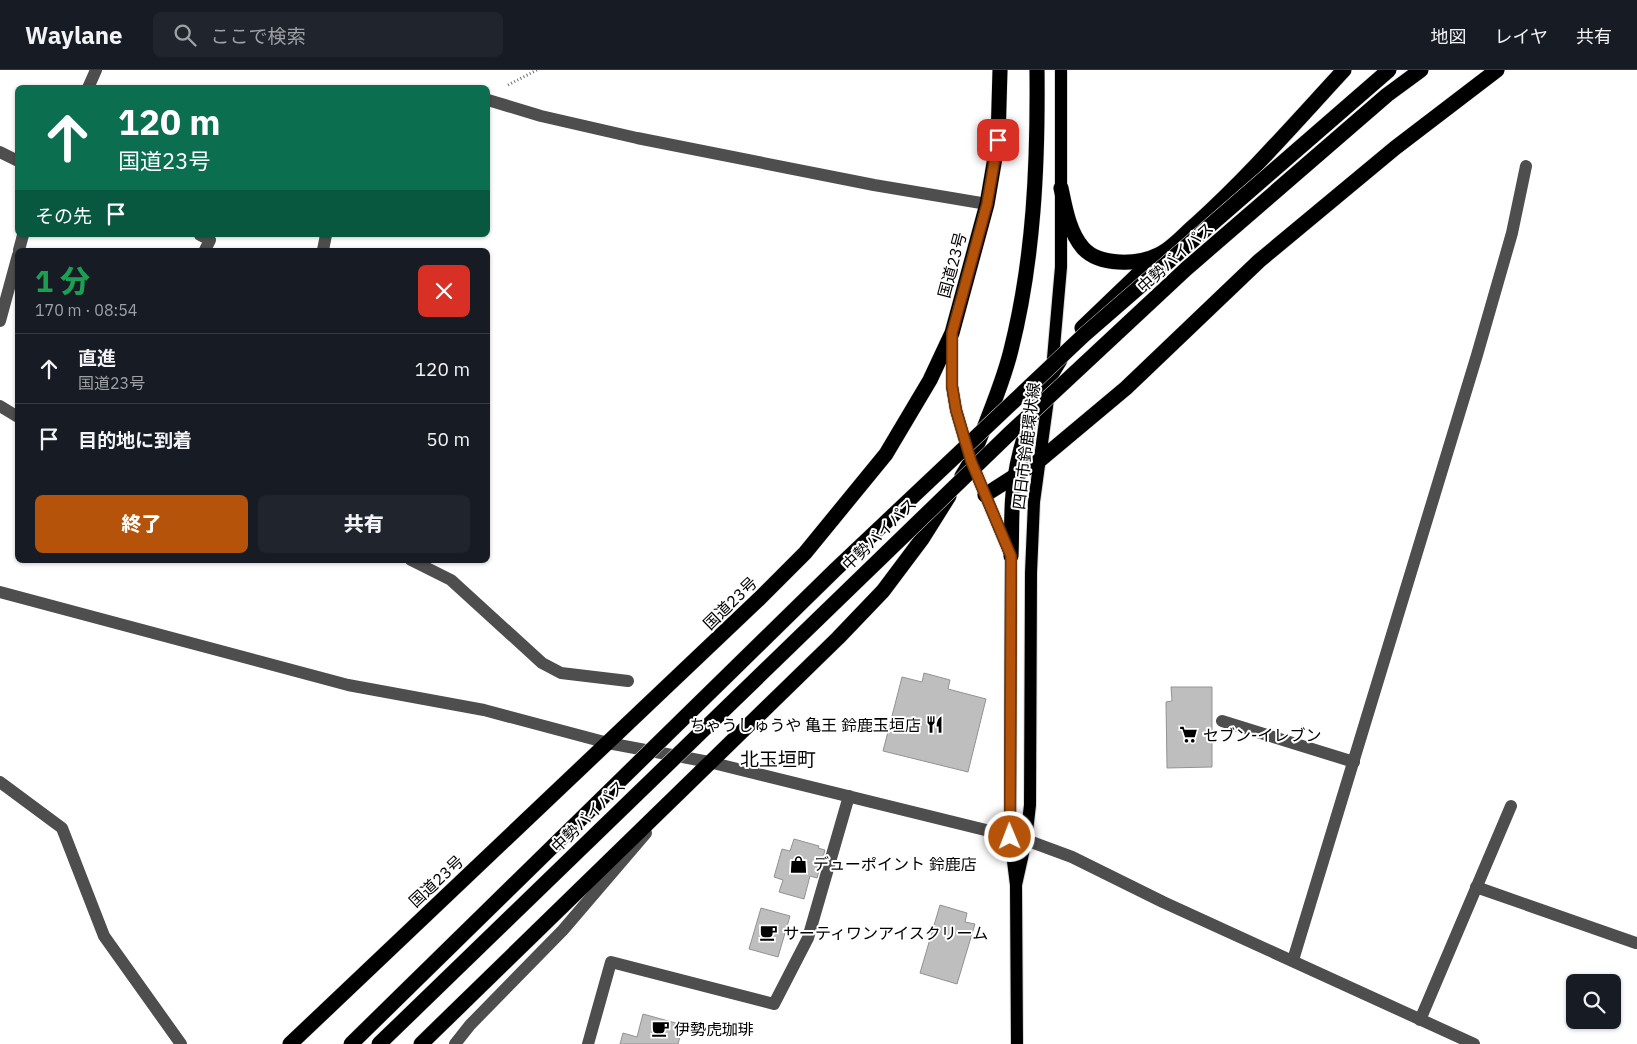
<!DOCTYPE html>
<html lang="ja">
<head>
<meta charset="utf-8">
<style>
  body { margin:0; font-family:"IBM Plex Sans","Noto Sans JP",sans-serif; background:#20242c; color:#f1f3f6; height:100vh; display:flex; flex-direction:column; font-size:19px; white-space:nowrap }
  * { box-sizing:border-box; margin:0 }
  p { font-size:16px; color:#9ea1a6 }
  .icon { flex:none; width:28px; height:28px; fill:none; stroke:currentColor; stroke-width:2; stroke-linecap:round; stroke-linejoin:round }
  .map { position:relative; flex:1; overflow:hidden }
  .drawer { position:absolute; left:15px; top:178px; width:475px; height:315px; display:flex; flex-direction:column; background:#171b24; border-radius:8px; box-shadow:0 1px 4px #0004 }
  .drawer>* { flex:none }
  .top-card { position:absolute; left:15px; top:15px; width:475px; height:152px; border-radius:8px; box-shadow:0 1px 4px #0004; background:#0b6e4f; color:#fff; overflow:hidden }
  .fabs { position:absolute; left:1566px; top:904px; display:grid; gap:10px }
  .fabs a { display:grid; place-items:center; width:55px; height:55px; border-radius:8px; background:#171b24; box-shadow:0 1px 4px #0004; font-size:25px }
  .pin { position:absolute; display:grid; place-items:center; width:42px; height:42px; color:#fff; margin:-21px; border-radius:10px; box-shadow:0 2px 8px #0006 }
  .me { position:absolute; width:55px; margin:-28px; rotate:359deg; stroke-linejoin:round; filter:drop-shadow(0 0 4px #0008) }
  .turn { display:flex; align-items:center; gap:18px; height:105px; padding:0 20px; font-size:22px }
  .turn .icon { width:65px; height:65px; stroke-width:2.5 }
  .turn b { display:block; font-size:35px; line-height:42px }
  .then { display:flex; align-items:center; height:48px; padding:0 20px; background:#0003; gap:10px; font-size:19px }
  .round { display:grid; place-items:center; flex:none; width:52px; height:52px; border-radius:8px; background:#20242c }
  .overview { display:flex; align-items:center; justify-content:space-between; height:85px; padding:0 20px }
  h1 { font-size:30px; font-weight:800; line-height:38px; color:#1e9e55 }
  .action { display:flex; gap:10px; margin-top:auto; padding:10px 20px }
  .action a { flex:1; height:58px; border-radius:8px; background:#b45309; color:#fff; font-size:20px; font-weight:800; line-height:58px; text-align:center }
  .action a+a { background:#20242c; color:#f1f3f6 }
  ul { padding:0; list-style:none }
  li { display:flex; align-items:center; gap:15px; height:70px; padding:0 20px; border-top:1px solid #363941 }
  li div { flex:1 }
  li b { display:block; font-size:19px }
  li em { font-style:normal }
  header { display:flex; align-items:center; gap:30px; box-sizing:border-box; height:70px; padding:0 25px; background:#171b24; border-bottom:1px solid #363941 }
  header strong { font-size:24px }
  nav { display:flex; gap:28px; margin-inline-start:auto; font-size:18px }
  .search { width:350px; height:45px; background:#20242c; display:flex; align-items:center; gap:12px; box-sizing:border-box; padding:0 18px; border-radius:8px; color:#9ea1a6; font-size:19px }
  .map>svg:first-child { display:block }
</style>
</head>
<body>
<header>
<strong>Waylane</strong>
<div class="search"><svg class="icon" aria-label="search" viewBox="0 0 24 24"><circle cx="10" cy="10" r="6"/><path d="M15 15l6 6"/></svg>ここで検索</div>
<nav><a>地図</a><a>レイヤ</a><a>共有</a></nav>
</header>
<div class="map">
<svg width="1637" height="974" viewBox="0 0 1637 974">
  <rect width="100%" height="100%" fill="#fff"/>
  <!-- building -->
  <g fill="#bebebe" stroke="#929292">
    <path d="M924 603 950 610 948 619 986 629 968 702 883 681 902 607 922 612Z"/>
    <path d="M1171 617H1212V697L1167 698 1166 632 1172 631Z"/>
    <path d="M794 769 819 776 818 778 825 780 817 808 810 806 804 829 779 822 783 810 774 807 782 779 790 781Z"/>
    <path d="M940 835 967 843 965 852 975 854 957 914 920 903Z"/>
    <path d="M761 838 790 846 778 887 749 879Z"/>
    <path d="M643 944 683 955 678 974H620L623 963 637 967Z"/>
  </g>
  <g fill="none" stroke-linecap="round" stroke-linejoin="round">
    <defs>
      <g id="major">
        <path d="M952 265V316L956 340 971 391 1011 486 1010 767 1016 815 1017 974"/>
        <path d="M1052 300 1061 197V0"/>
        <path d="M1016 815 1026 770 1030 735 1031 503 1034 432 1049 322"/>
      </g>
      <g id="highway">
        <path d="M1061 118C1065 137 1069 162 1083 178 1099 196 1138 195 1158 185 1172 179 1185 163 1196 154 1249 106 1296 52 1344 0"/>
        <path d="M1082 258 1157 186"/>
        <path d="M962 406 971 391C985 354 1002 317 1011 280 1034 189 1038 93 1037 0"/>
        <path d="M985 425 1040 390 1126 318 1259 191 1395 78 1497 0"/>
        <path d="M1011 486C1012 465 1011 444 1013 424 1017 377 1035 329 1060 290"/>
        <path d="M290 974 759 529 805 483 886 384 930 310 952 263 987 134 998 70 1000 0"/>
        <path d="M421 974 838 568 883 521 922 469 949 426"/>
      </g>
    </defs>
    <!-- major casing -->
    <use href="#major" stroke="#dbdbdb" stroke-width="14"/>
    <!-- highway casing -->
    <use href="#highway" stroke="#dbdbdb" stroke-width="16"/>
    <!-- path -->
    <path stroke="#707070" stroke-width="3" stroke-dasharray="1 2.5" stroke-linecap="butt" d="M508 15 537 0"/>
    <!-- minor -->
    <g stroke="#4e4e4e" stroke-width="12">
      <path d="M88 18 96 0"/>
      <path d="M488 30 541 46 637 68 874 115 987 134"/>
      <path d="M0 82 18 91"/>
      <path d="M200 165 210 170 205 180"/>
      <path d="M19 180 23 165"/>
      <path d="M323 180 326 165"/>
      <path d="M0 251 18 185"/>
      <path d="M0 336 18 347"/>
      <path d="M411 490 451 510 542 593 561 603 628 611"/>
      <path d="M0 522 348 615 484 640 608 673 709 692 1026 770 1072 787 1163 832 1474 974"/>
      <path d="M1222 651 1354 692"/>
      <path d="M0 712 62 758 104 866 181 974"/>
      <path d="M1476 817 1636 873"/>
      <path d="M1293 890 1477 285 1512 163 1526 96"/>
      <path d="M1420 950 1511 736"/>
      <path d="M455 974 470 955 563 860 646 763"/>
      <path d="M588 974 611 892 774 934 808 868 849 726"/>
    </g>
    <!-- major -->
    <use href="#major" stroke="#000" stroke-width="12"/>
    <!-- highway -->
    <use href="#highway" stroke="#000" stroke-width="15"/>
    <defs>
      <g id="highway-bridge">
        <path d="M351 974 835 500 1084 265 1389 0"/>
        <path d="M379 974 1009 364 1186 199 1387 25 1421 0"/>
      </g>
    </defs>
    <!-- highway-bridge casing -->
    <use href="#highway-bridge" stroke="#dbdbdb" stroke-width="16" stroke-linecap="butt"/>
    <!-- highway-bridge -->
    <use href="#highway-bridge" stroke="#000" stroke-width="15"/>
  </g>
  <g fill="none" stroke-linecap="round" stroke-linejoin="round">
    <defs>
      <path id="route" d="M998 70 987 134 952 263V316L956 340 971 391 1011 486 1010 767"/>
    </defs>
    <!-- route casing -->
    <use href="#route" stroke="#753606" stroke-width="12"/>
    <!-- route -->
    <use href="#route" stroke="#b45309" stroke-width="9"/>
  </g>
  <!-- icons -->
  <defs>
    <symbol id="restaurant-bare" viewBox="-9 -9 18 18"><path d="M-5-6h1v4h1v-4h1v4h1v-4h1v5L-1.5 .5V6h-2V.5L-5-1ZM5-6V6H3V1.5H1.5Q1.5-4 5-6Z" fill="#000" stroke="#fff" stroke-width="2.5" paint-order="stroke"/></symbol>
    <symbol id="supermarket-bare" viewBox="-9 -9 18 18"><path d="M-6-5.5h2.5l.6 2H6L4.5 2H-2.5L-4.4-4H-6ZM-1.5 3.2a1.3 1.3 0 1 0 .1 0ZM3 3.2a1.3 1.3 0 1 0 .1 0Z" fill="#000" stroke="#fff" stroke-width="2.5" paint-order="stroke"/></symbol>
    <symbol id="shop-bare" viewBox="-9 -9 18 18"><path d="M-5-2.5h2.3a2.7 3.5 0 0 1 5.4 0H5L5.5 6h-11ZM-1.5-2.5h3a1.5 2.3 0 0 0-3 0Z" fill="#000" stroke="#fff" stroke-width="2.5" paint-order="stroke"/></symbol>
    <symbol id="cafe-bare" viewBox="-9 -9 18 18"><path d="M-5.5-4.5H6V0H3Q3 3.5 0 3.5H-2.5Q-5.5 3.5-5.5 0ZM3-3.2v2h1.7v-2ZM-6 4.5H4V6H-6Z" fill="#000" stroke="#fff" stroke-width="2.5" paint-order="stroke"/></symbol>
  </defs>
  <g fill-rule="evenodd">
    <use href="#restaurant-bare" x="922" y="642" width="25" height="25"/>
    <use href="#supermarket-bare" x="1176" y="652" width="25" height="25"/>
    <use href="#shop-bare" x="786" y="782" width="25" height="25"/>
    <use href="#cafe-bare" x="756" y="850" width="25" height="25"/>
    <use href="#cafe-bare" x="648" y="946" width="25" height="25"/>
  </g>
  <g text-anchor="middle" stroke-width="4" stroke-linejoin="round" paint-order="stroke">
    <!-- street labels -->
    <g font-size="16" fill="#000" stroke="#fff">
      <text transform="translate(1175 187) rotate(-42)" y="6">中勢バイパス</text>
      <text transform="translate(952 195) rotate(-75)" y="6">国道23号</text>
      <text transform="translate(1026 376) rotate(-83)" y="6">四日市鈴鹿環状線</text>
      <text transform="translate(879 464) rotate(-44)" y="6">中勢バイパス</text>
      <text transform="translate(730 533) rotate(-44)" y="6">国道23号</text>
      <text transform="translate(588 746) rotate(-44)" y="6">中勢バイパス</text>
      <text transform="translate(436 811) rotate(-43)" y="6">国道23号</text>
    </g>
    <!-- poi labels -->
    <g font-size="16" fill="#000" stroke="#fff" text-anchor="start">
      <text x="921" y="661" text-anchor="end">ちゃうしゅうや 亀王 鈴鹿玉垣店</text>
      <text x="1203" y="671">セブン-イレブン</text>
      <text x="813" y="800">デューポイント 鈴鹿店</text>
      <text x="783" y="869">サーティワンアイスクリーム</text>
      <text x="674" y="965">伊勢虎珈琲</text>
    </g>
    <!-- quarter labels -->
    <g font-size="19" fill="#000" stroke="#fff">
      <text x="778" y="696">北玉垣町</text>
    </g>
  </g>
</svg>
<div class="fabs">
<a><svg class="icon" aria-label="search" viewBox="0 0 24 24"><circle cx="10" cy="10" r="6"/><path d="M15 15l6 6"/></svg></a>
</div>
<div class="pin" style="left:998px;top:70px;background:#d93025"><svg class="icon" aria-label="arrive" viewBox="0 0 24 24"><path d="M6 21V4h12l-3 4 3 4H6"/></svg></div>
<svg class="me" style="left:1010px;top:767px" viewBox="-20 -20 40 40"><circle r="17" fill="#b45309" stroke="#fff" stroke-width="3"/><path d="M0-11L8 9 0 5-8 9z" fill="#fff"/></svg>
<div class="top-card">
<div class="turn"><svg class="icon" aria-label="ahead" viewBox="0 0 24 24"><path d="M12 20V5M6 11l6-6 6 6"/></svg><div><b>120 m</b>国道23号</div></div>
<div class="then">その先<svg class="icon" aria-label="arrive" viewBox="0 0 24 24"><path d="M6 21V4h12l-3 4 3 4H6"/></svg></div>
</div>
<section class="drawer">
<div class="overview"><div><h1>1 分</h1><p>170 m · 08:54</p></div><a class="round" style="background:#d93025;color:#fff"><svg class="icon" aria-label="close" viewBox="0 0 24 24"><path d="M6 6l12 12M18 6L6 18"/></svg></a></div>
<ul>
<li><svg class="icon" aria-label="ahead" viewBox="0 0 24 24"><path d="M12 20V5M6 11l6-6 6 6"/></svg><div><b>直進</b><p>国道23号</p></div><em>120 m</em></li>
<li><svg class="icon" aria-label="arrive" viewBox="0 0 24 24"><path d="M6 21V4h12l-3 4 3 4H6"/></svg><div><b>目的地に到着</b></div><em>50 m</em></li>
</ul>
<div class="action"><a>終了</a><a>共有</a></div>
</section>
</div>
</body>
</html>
